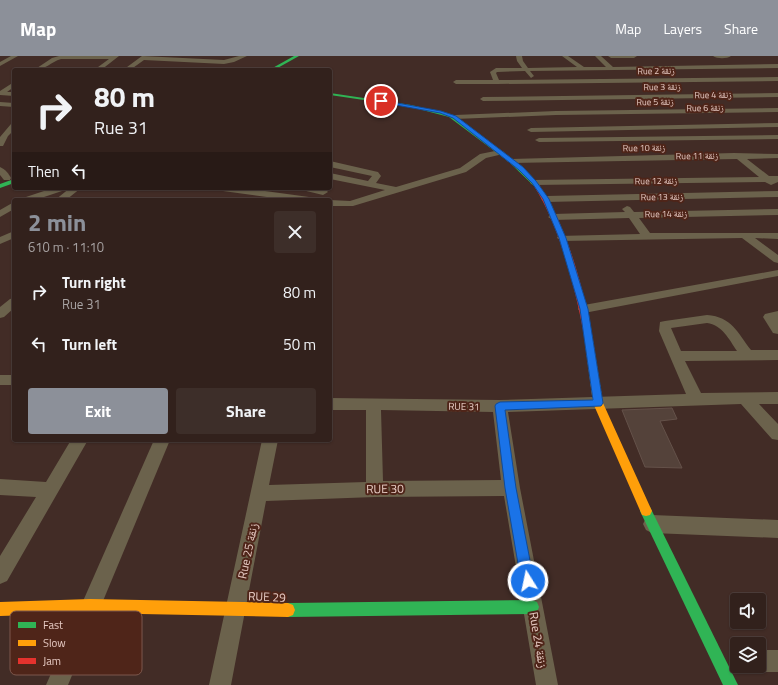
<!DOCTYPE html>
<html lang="en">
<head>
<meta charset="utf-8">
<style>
  body { margin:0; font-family:"Titillium Web","Noto Naskh Arabic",sans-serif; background:#3d2e29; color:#f1f3f6; height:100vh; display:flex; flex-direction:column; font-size:15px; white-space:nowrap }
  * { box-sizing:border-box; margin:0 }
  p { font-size:13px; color:#a8a3a3 }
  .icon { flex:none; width:22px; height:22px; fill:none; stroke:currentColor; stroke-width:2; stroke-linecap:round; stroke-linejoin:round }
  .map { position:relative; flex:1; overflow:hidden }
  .details { position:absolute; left:12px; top:142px; width:320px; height:244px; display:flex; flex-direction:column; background:#32211c; border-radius:4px; box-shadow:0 1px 3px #0004,0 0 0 1px #4d3e3b }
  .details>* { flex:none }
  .banner { position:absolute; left:12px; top:12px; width:320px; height:122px; border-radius:4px; box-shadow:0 1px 3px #0004,0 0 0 1px #4d3e3b; background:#32211c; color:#f1f3f6; overflow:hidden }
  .tools { position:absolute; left:730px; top:537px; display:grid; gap:8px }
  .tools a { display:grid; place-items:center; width:36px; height:36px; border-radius:4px; background:#32211c; box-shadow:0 1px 3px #0004,0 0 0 1px #4d3e3b; font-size:20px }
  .pin { position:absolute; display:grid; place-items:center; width:34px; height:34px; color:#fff; margin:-17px; border:2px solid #fff; border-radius:50%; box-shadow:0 1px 4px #0007 }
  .me { position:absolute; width:44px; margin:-22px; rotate:350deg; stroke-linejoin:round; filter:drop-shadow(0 0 3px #0008) }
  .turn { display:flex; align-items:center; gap:14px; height:84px; padding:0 16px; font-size:18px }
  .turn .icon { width:52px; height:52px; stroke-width:2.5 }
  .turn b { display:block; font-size:28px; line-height:34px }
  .then { display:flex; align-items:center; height:38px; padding:0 16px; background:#0003; gap:8px; font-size:15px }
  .round { display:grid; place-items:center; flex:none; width:42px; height:42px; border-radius:4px; background:#3d2e29 }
  .summary { display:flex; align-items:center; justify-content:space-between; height:68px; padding:0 16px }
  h1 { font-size:24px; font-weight:700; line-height:30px; color:#8c9099 }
  .action { display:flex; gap:8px; margin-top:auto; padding:8px 16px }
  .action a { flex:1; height:46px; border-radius:4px; background:#8c9099; color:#fff; font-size:16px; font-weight:700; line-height:46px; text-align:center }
  .action a+a { background:#3d2e29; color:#f1f3f6 }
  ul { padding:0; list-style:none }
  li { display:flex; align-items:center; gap:12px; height:52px; padding:0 16px }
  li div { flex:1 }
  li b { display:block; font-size:15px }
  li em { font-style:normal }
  header { display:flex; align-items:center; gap:24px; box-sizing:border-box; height:56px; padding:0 20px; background:#8c9099; color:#fff }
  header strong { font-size:19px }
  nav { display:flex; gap:22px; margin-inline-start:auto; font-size:14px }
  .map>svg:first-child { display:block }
</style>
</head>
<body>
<header>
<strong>Map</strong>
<nav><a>Map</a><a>Layers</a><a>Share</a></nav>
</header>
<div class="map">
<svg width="778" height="629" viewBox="0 0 778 629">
  <rect width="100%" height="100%" fill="#422c26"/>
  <!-- building -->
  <path fill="#54423a" stroke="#645149" d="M672 352 677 363 660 365 682 412 645 411 622 354Z"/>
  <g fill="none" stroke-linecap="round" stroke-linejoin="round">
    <!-- street -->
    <g fill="#6b624c" fill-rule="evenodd">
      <path d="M11 0H18L0 10V6Z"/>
      <path d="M59 0H119L101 14H94L109 3H61C51 6 45 14 34 14L52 2Z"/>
      <path d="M142 0 224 4 239 0H247L234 6 224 8 144 4 130 14H123Z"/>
      <path d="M516 0H522L523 5 528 12 577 11 562 0H568L584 11H606L595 0H601L613 11 778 8V12L530 15 534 20 531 22 525 15 497 16 496 17 499 24 778 21V25L497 28H456L453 26 456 24H493L490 16 496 12H522L517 5Z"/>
      <path d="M608 0H637L634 2H611Z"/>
      <path d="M713 0H731C727 3 717 3 713 0Z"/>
      <path d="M14 26V31L7 36H14V40L0 39V35Z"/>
      <path d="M778 37V41L483 45 480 43 483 41Z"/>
      <path d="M0 46 14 47V51L0 50Z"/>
      <path d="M778 52V56L556 59 455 63 451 61 455 59 556 55Z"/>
      <path d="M778 67V71L531 76 527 74 531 72Z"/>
      <path d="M11 68H14V74L8 80 3 90H0V81Z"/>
      <path d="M778 79V83L539 86 535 84 539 82Z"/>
      <path d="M500 94 504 96 503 98 486 102 466 116 353 150H330V144L350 145 385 134 330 123V117L368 125 372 120 330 111V105L378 116 381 120 376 127 396 131 460 112 480 98Z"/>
      <path d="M734 97 778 98V102L747 103 769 120H778V126L771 129 765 126 534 129 531 128 530 126 531 124 759 121 737 103 511 107 507 105 511 103Z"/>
      <path d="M0 111C5 113 9 118 11 122L10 124H4L0 119Z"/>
      <path d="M53 132H67L65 134 35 144H21L23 142Z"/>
      <path d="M70 132H81L66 144H55Z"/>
      <path d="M218 132H243L309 141 314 144H289L223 135Z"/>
      <path d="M300 132H317L326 134 328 136 323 139 302 134Z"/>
      <path d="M778 135V141L546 146 541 143 546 140Z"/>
      <path d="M14 146V153L0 161V154Z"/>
      <path d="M627 150 630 151 634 156 778 153V159L639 162 650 177H778V183L755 182 778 199V207L774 206 742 182 562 185 557 182 558 180 640 178 629 162 553 164 548 161 553 158 625 156 622 153Z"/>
      <path d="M14 175V182L0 188V181Z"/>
      <path d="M778 214V220L584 257 580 256 578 253 580 250 584 249Z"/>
      <path d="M14 242V252L4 261 0 262V251L10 243Z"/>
      <path d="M778 255V278L773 277 763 261 765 258Z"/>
      <path d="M707 259C732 261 737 276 751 294H778V304L685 305 701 337 778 336V348H759L778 368V384L772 383 741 348 508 356 520 432 558 629H536L504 440 375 441 266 445 231 629H209L262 384H278L269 429 366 426V354H330V342L500 344 686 338 659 275 660 266 665 265ZM707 267C722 269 729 283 737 295H681L671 272ZM381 354 493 356 501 424 383 425Z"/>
      <rect x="0" y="319" width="14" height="10"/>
      <path d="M71 384H88L7 525 0 528V500L36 441 0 439V423L46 426Z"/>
      <path d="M154 384H170L68 629H46Z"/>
      <path d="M652 459 778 464V482L652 477 646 474 643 468 646 462Z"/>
      <path d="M759 594H778V616H759L751 613 750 610H759Z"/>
    </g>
    <!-- fast -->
    <g fill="#30b455" fill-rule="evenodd">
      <path d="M294 0H299L274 14H269Z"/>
      <path d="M330 37 411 49 453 59 513 104 540 130 535 131 509 106 449 61 411 51 330 39Z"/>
      <path d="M14 123V127L0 132V128Z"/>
      <path d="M646 450 650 451 738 629H723L640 455 642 451Z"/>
      <path d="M532 544 537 546 539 551 537 556 532 558 288 561 283 559 281 554 283 549 288 547Z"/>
    </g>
    <!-- slow -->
    <g fill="#ff9f0a" fill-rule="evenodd">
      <path d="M588 276 592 279 603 347 652 455 650 459 646 460 642 459 593 347 584 279Z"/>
      <path d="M90 543 288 547 293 549 295 554 293 559 288 561 90 557 0 560V546Z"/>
    </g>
    <!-- jam -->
    <path fill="#e5322d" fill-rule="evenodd" d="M535 129H539C567 170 583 231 592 279L591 281H585L584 279C575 231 560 171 534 130Z"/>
  </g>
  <!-- route -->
  <path fill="#1a73e8" stroke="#114b97" d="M381 44 441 55 456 60 523 111 536 125 549 143 566 182 588 253 603 347 601 350 505 354 516 432 534 525 532 530 528 532 523 530 521 525 505 432 495 350 496 348 500 346 593 344 580 253 559 182 543 143 532 127 519 114 453 62 440 57 379 46Z"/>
  <g text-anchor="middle" stroke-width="4" stroke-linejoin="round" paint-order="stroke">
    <!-- far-street labels -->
    <g font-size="9" fill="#e7cbc4" stroke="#4f2519">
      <text transform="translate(656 15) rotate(-1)" y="3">Rue 2 زنقة</text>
      <text transform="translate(662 31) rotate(-1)" y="3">Rue 3 زنقة</text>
      <text transform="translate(713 39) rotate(-1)" y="3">Rue 4 زنقة</text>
      <text transform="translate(655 46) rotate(-1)" y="3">Rue 5 زنقة</text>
      <text transform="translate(705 52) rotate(-1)" y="3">Rue 6 زنقة</text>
      <text transform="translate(644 92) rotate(-1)" y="3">Rue 10 زنقة</text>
      <text transform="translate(697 100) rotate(-1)" y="3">Rue 11 زنقة</text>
      <text transform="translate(656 125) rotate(-1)" y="3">Rue 12 زنقة</text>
      <text transform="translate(662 141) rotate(-1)" y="3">Rue 13 زنقة</text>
      <text transform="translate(666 158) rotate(-1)" y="3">Rue 14 زنقة</text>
    </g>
    <!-- street labels -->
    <g font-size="10" fill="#e7cbc4" stroke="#4f2519">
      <text transform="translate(464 350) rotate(1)" y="4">RUE 31</text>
    </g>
    <!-- near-street labels -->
    <g font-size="12" fill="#e7cbc4" stroke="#4f2519">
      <text transform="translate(385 433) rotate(-1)" y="4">RUE 30</text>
      <text transform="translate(248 495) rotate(-78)" y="4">Rue 25 زنقة</text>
      <text transform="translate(267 541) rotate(2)" y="4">RUE 29</text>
      <text transform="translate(538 584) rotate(80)" y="4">Rue 24 زنقة</text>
    </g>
  </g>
  <!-- legend -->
  <rect x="10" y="555" width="132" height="64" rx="6" fill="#4f2519" stroke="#7d574c" stroke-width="1"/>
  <rect x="18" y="566" width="18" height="6" fill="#30b455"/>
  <rect x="18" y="584" width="18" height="6" fill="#ff9f0a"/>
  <rect x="18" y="602" width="18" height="6" fill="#e5322d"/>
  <g font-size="11" fill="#e7cbc4">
    <text x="43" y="573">Fast</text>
    <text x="43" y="591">Slow</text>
    <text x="43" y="609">Jam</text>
  </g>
</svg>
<div class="tools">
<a><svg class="icon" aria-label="sound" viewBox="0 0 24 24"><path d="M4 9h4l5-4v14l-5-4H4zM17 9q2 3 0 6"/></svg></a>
<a><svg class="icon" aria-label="layers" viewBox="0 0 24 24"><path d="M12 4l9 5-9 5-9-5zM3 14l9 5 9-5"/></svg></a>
</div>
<div class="pin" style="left:381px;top:45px;background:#d93025"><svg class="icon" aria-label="arrive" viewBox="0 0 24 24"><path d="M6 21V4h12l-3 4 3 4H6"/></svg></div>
<svg class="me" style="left:528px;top:525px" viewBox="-20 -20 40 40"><circle r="17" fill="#1a73e8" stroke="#fff" stroke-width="3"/><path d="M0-11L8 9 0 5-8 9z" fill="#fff"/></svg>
<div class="banner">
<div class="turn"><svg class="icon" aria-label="right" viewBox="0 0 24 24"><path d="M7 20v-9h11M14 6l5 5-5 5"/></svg><div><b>80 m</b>Rue 31</div></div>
<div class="then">Then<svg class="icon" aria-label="left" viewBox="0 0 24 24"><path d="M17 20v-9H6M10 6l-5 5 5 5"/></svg></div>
</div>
<section class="details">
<div class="summary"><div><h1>2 min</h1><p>610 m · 11:10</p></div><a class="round"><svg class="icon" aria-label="close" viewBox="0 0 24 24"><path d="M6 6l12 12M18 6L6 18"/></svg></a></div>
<ul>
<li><svg class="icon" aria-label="right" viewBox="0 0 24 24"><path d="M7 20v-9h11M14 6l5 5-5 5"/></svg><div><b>Turn right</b><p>Rue 31</p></div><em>80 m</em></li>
<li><svg class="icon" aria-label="left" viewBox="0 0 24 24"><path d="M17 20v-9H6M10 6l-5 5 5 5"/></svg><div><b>Turn left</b></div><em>50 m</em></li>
</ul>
<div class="action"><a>Exit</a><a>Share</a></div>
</section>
</div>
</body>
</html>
